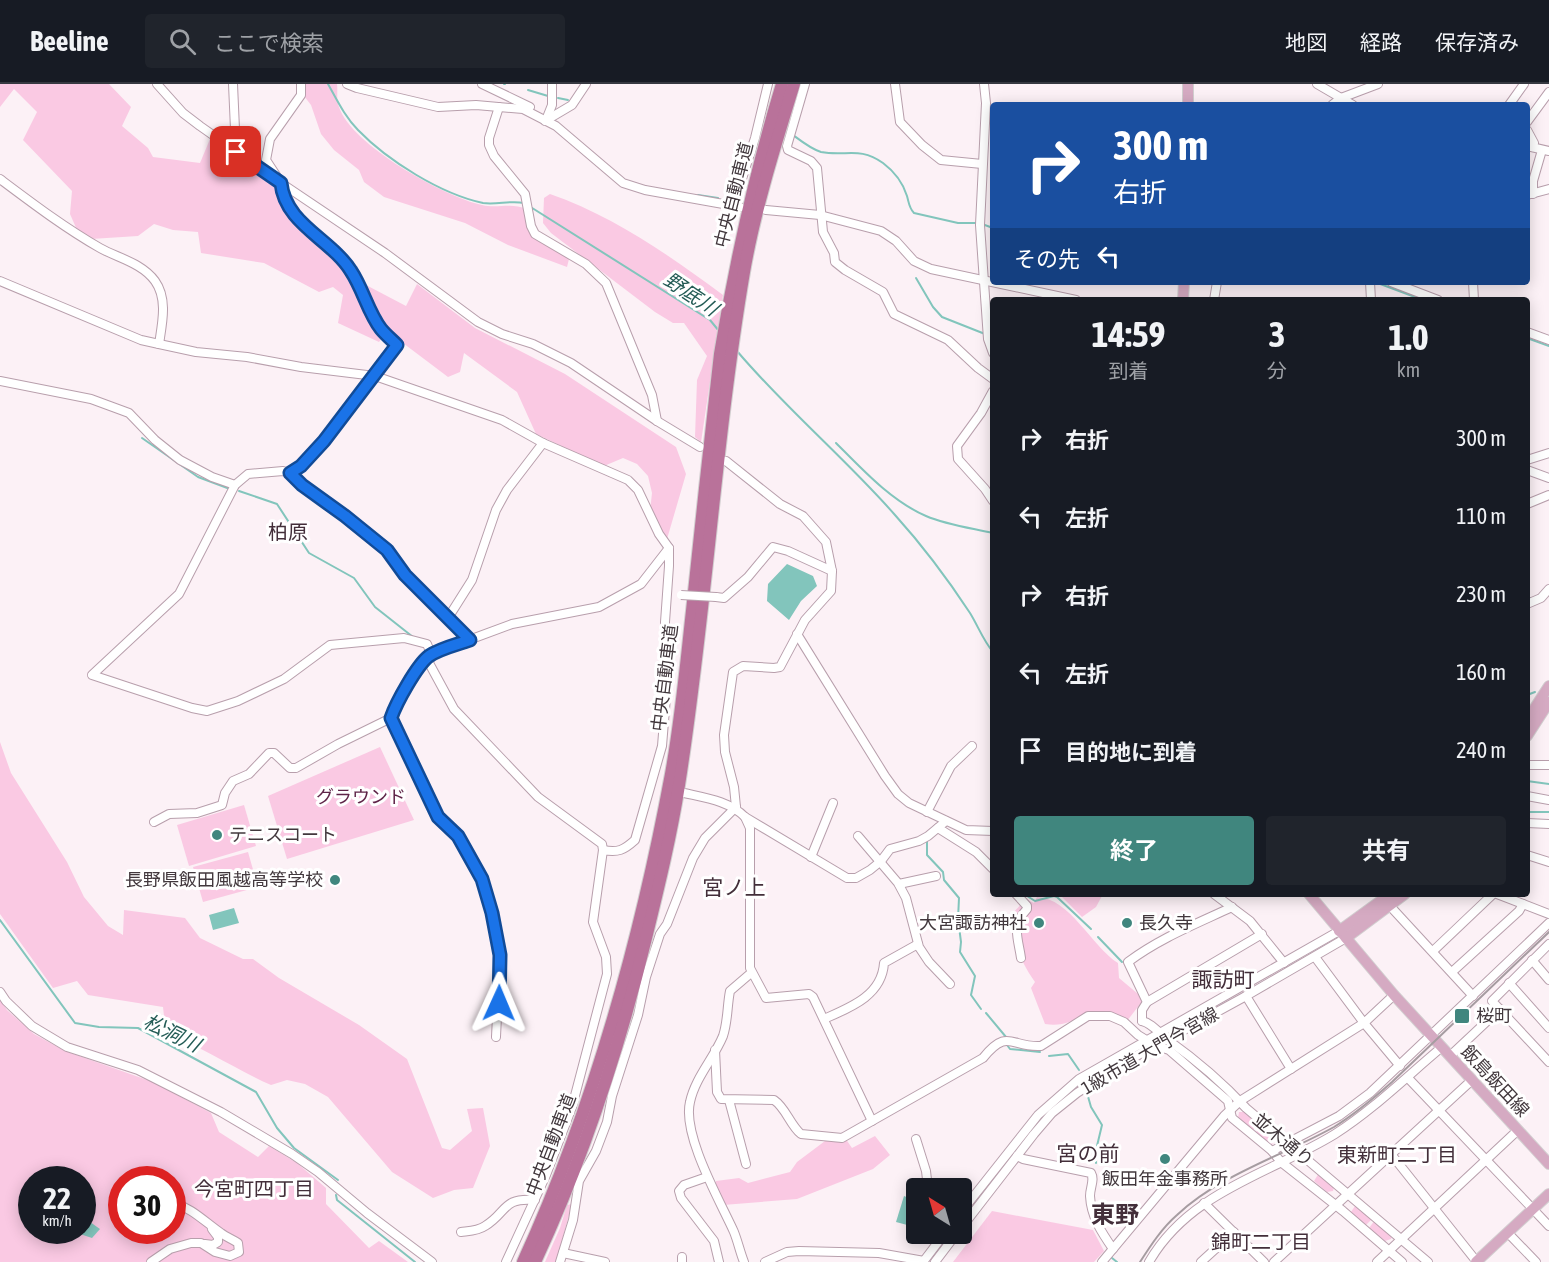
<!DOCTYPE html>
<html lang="ja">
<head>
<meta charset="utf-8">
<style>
  body { margin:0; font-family:"Asap Condensed","Noto Sans JP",sans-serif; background:#20242c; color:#f1f3f6; height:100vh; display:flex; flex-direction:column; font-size:22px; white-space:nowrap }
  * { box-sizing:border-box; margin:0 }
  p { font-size:20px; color:#9ea1a6 }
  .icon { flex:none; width:33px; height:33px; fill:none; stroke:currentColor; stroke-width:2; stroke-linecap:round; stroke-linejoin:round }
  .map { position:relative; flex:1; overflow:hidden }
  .sheet { position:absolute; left:990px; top:213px; width:540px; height:600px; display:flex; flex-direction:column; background:#171b24; border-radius:6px; box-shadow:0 3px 15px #0003 }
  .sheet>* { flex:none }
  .guide { position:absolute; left:990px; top:18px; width:540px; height:183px; border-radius:6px; box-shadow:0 3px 15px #0003; background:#1a4fa0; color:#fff; overflow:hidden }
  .needle { width:39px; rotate:323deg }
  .fabs { position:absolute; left:906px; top:1094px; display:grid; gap:12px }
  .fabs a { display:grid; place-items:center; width:66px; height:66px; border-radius:6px; background:#171b24; box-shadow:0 3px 15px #0003; font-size:30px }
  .speed { position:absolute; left:18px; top:1082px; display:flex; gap:12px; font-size:30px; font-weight:700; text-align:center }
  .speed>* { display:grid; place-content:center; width:78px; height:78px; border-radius:50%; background:#171b24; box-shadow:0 3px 15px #0003; line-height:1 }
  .speed small { font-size:15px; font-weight:400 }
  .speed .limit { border:9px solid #d22; background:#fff; color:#111 }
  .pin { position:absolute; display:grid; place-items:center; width:51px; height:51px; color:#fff; margin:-26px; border-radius:12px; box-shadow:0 3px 9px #0006 }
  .me { position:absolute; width:66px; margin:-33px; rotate:1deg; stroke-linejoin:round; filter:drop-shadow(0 0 4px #0008) }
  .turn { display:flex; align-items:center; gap:21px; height:126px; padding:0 24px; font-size:27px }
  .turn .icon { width:78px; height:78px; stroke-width:2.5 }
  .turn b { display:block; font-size:42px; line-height:51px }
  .then { display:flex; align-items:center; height:57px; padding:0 24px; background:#0003; gap:12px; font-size:22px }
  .eta { display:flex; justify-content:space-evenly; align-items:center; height:102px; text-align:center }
  .eta b { font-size:36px; font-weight:700; line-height:42px }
  .action { display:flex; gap:12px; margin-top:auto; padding:12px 24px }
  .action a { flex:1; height:69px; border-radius:6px; background:#40867e; color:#fff; font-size:24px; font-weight:700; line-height:69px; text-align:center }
  .action a+a { background:#20242c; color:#f1f3f6 }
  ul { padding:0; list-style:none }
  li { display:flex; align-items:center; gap:18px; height:78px; padding:0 24px }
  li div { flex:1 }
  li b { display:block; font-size:22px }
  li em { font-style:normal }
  header { display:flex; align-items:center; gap:36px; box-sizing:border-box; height:84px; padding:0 30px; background:#171b24; border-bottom:2px solid #363941 }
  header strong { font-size:28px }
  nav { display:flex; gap:33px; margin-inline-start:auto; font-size:21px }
  .search { width:420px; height:54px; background:#20242c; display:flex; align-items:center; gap:15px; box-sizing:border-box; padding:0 21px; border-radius:6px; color:#9ea1a6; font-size:22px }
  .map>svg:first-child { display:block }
</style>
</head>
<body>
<header>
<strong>Beeline</strong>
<div class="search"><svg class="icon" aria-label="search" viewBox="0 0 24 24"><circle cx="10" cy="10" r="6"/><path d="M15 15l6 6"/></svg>ここで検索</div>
<nav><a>地図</a><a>経路</a><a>保存済み</a></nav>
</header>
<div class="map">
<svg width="1549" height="1178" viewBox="0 0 1549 1178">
  <rect width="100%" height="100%" fill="#fcf1f6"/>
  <!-- green -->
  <g fill="#fac9e3" fill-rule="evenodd">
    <path d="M0 0H109L131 23 122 42 148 64 153 73 200 79 210 55 275 98 284 123 347 191 406 222 417 200 475 244 565 290 676 363 686 390 667 455 650 427 652 409 648 392 637 380 623 374 604 382 536 350 517 308 464 269 460 288 448 293 387 247 379 258 338 239 343 211 333 203 319 208 264 179 201 169 198 148 173 146 154 140 138 152 91 155 77 146 70 130 72 107 23 56 37 28 14 5 0 23Z"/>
    <path d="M302 0H337C338 7 336 17 339 23 351 61 445 113 482 121 498 125 510 118 527 125L531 147 569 175 567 183 508 161 465 139 384 113 364 98 359 86 334 66 321 50 311 21 304 12Z"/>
    <path d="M550 110C613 132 669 171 723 211L701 358 695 353 697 296 707 272 684 239H673L655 228 551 149 543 139 544 114Z"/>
    <path d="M0 658 11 689 67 778 84 813 108 842 123 851 124 826 185 834 200 854 243 875H253L279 894 359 941 407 975 442 1064 450 1066 472 1047 467 1025 483 1024 490 1062 473 1104 454 1106 433 1114 392 1088 328 1013 305 1000 287 996 271 1001C235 985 203 963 166 950L163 923 88 911 77 897 53 904 0 830Z"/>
    <path d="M380 663 414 736 287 775 268 712Z"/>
    <path d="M244 721 256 762 189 782 177 741Z"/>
    <path d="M248 768 258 803 203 818 193 783Z"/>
    <path d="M1059 810H1103L1096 823 1082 833Z"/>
    <path d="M1037 813C1070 814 1092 863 1118 879L1119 894 1144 915 1127 937C1120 934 1112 929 1105 928 1084 925 1072 945 1045 940L1031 904 1035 898C1020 877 1012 855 1012 830L1026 815 1034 819Z"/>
    <path d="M0 915 7 926 34 950 65 967 153 998 211 1029 219 1048 258 1073 269 1062 297 1079 326 1104V1120L369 1164 379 1157 408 1178H0ZM32 1095H82V1146H32ZM122 1095H172V1146H122Z"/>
    <path d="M1239 1028H1244L1258 1040 1252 1047 1238 1034Z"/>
    <path d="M1261 1043 1275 1054 1273 1060 1271 1061 1255 1049Z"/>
    <path d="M843 1051 852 1064 875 1052 890 1071 873 1085 797 1115 723 1121 715 1102 716 1097 739 1094 748 1099 790 1088 797 1078 829 1054Z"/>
    <path d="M1319 1089 1334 1103 1333 1107 1327 1108 1314 1097Z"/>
    <path d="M572 1120 556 1178H545L560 1144 567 1121Z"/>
    <path d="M1355 1122 1372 1135 1366 1141 1351 1128Z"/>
    <path d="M992 1127 1093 1146 1104 1167 1094 1178H953Z"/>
    <path d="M1375 1136 1392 1152 1391 1155 1385 1157 1369 1144Z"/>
  </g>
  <!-- water -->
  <g fill="#82c5bc">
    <path d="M787 480 813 492 817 502 801 517 789 536 767 517 768 500Z"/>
    <path d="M234 824 239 839 213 846 209 831Z"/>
    <path d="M904 1112 916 1117V1126L911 1142 896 1138Z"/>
    <path d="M90 1138 100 1145 92 1154 80 1150Z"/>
  </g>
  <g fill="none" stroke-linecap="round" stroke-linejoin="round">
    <!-- stream -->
    <g stroke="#82c5bc" stroke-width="2">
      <path d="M328 0C337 16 345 33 358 46 388 77 441 110 483 119 497 121 511 116 524 119"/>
      <path d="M504 0H505"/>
      <path d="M528 6 548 12"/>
      <path d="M558 14 568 16"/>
      <path d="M793 51C801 57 811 65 821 68 846 73 859 62 883 79 895 88 903 99 907 112 909 119 909 124 914 129L958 139H975"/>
      <path d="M698 111 718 114"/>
      <path d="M529 122 710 236 719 247"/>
      <path d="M982 140 993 144"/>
      <path d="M916 194 933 223 942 233 985 250"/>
      <path d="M1375 198 1423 216"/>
      <path d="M1527 254 1549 262"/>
      <path d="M737 267C786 325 845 374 895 431 923 462 947 494 970 529 978 542 983 556 993 568"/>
      <path d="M142 354 198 393 230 405"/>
      <path d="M836 359C862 385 891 417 926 432 947 441 971 444 993 449"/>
      <path d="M239 407 277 420 309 469 354 494 375 523 413 553"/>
      <path d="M1527 515 1531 514"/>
      <path d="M1527 611 1535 608"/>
      <path d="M1527 697 1549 700"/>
      <path d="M1527 728H1549"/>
      <path d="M927 756V771L943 788 944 796 959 814 958 835 961 858 960 868 975 892 971 911 981 925"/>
      <path d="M1024 810 1035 817 1054 812 1057 813 1091 845"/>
      <path d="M0 836 75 939 99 943 138 944 256 1008 277 1044 294 1064 338 1096"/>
      <path d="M1098 853 1122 878"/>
      <path d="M986 929 1006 953"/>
      <path d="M1007 961 1010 965 1040 968"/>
      <path d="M1049 972 1068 970 1079 986"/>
      <path d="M1087 1009 1091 1023 1102 1041 1096 1066V1079"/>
      <path d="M336 1111 337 1116 415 1178"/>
      <path d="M1112 1174 1117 1178"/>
    </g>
    <defs>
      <g id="minor">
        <path d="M157 0 183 29 200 42 281 99 385 169 478 238 502 250 533 260 571 279 657 337 700 363"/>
        <path d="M233 0 236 68"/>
        <path d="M347 0 357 4 438 23 476 21 523 25 556 42 623 99 645 106 740 123"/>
        <path d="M482 0 530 23"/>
        <path d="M805 0 787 62 788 66 811 77 817 84 823 148 834 169 835 178 845 186 883 208 894 230 948 256 978 284 993 295"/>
        <path d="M895 0 900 38 922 61 941 76 982 80"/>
        <path d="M984 0 986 19 980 141 988 255 993 269"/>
        <path d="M1317 0 1353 21"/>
        <path d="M1332 21 1341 14 1378 0"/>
        <path d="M1509 21 1524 0"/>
        <path d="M499 23 489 54V61L494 72 525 110 531 142 535 150 586 180 606 199 652 311 657 337"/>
        <path d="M546 36 552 21V0"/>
        <path d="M545 37 572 21 586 0"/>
        <path d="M1527 38 1549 8"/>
        <path d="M1527 46 1534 59 1532 63"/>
        <path d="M1527 62 1549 67"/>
        <path d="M0 95C32 119 65 144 100 164 118 174 142 179 155 197 168 215 162 240 159 260"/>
        <path d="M1533 110V97L1542 66"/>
        <path d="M1527 111 1549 105"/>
        <path d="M733 123 755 54 768 0"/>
        <path d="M766 126 820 131 881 147 896 157 914 177 931 185 1076 216"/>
        <path d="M0 197 141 256 159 260 196 268 247 273 301 283 375 292 502 336 543 359 628 396 638 406 659 450 669 464V482L665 538 666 613 662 662 635 756C624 766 618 769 603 766L593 838 606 873 607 890 572 1023 546 1091 506 1178"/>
        <path d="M1370 198 1371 216"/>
        <path d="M1391 198 1438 216"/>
        <path d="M1473 198 1474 216"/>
        <path d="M1214 216 1217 198"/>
        <path d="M1527 248 1549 256"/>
        <path d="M0 297 91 315 129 329 155 356 180 376 212 393 235 401"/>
        <path d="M993 307 981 329 957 362 958 375 985 405 993 417"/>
        <path d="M1527 376 1549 369"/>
        <path d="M726 377 780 420 803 432 826 458 832 487 831 507 805 536 780 583 774 584 743 582 733 588 724 651 725 668 734 703 736 723"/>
        <path d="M1527 386 1549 394"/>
        <path d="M290 389 301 382 324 357 397 261 380 244 351 186 325 159 299 137 284 116 281 99 266 76 270 55 301 11V0"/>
        <path d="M1527 420 1549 411"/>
        <path d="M716 513 724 514 748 493 773 463 788 467 832 487"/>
        <path d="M1527 520 1541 514 1549 505"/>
        <path d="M448 534 472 496 496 426 507 406 543 359"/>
        <path d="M797 550 885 692 898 710 909 719 966 746 993 747"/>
        <path d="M470 556 405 491 387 466 345 432 301 401 290 389 283 387 248 390 235 401 179 510 92 591 192 624 207 627 238 617 284 595 330 561 404 554 427 560 431 570 429 579 454 625 538 713 602 760 603 766"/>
        <path d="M1527 681H1549"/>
        <path d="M684 709C706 714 729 717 745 733L847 794H856L870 786 881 777 890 765 919 757 928 752 946 737"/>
        <path d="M1527 712 1549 716"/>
        <path d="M927 728 951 682 972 662"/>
        <path d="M745 733 750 744V884L766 914 809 910 813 913 872 1037"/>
        <path d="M154 738 169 730 197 729 222 721 225 709 233 697 249 690 269 669H274L290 684H296L338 660 391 634"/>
        <path d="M1527 739 1549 740"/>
        <path d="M938 744 976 768 993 785"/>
        <path d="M858 752 898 799 906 814 919 863 929 878 950 900"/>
        <path d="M1527 771 1549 778"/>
        <path d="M811 773 833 719"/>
        <path d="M899 800 936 792"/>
        <path d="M1016 810 1027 822V825C1011 842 1018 853 1021 874"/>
        <path d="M1214 810 1250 837 1284 879"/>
        <path d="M1497 810 1549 830"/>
        <path d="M1390 822 1473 912"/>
        <path d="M1549 860 1492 917 1549 978"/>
        <path d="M1433 867 1493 810"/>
        <path d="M1315 873 1364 939 1400 982"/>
        <path d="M1532 876 1549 896"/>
        <path d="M1452 888 1519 827 1523 820"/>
        <path d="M1509 899 1549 944"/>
        <path d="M0 908 6 917 32 942 67 963 138 986 221 1028 292 1070 318 1088 367 1129 432 1178"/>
        <path d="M1246 912 1291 985"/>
        <path d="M1147 918 1262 850"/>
        <path d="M824 935C849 924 882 912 884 879L918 860"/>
        <path d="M1142 937C1152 939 1160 950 1168 956 1196 976 1223 999 1246 1024L1428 1178"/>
        <path d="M1142 937V926L1147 918 1128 878C1160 854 1196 840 1232 823"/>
        <path d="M496 953 500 871 492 829 482 795 458 752 438 733 391 634 396 619 426 574 431 570 512 540 599 523 641 500 669 464"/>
        <path d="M715 966 717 1008 721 1015 774 1016C786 1024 790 1041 801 1050L842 1054 983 974C1008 943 1011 964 1041 962L1088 932H1110L1124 938 1138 951 1156 962 1169 966 1228 1017 1232 1034 1272 1067 1281 1078 1343 1127 1402 1178"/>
        <path d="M1450 972 1500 925"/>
        <path d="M1408 994 1549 1142"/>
        <path d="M729 1016 746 1080"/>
        <path d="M916 1055 926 1087 928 1104"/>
        <path d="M1272 1067 1339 1032 1370 1009 1549 839"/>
        <path d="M1391 1070 1477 1178"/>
        <path d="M1017 1072 1023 1075 1091 1089C1095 1096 1090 1103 1090 1112 1091 1133 1102 1149 1113 1165"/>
        <path d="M707 1093 684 1101 679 1107 681 1114 714 1157 719 1178"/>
        <path d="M1204 1119 1264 1178"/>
        <path d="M962 1127 1038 1031 1079 995 1339 847"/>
        <path d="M962 1143 1034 1050 1052 1029 1077 1009 1122 980 1246 912 1346 854"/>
        <path d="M461 1148C469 1147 478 1147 485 1142 507 1129 502 1113 535 1116"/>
        <path d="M1508 1149 1536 1178"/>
        <path d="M205 1160 213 1161 218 1158V1153L212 1145"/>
        <path d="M563 1169 605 1178"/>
        <path d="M682 1173V1178"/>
        <path d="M151 1178 170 1165 191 1159H201L215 1168 230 1172 239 1168 238 1159C232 1155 226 1153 221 1149 205 1138 192 1124 172 1118"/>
        <path d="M560 1178 573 1136 579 1097 596 1067 607 1038 612 1012 638 931 646 893 660 850 667 840 693 774 705 754 736 723"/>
        <path d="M744 1178C740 1168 738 1158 734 1148 720 1117 682 1051 690 1018 695 994 714 974 723 952 728 937 727 922 730 907L751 889"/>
        <path d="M765 1178 787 1168 799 1167 879 1169 924 1177"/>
        <path d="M923 1178 945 1149"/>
        <path d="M935 1178 957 1149"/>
        <path d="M1102 1178 1224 1032 1240 1017 1364 939 1394 911"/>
        <path d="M1149 1178C1190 1107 1270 1090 1335 1050 1374 1025 1406 993 1442 963"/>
        <path d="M1201 1178 1234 1148"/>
        <path d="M1274 1178 1472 996"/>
        <path d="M1377 1178 1518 1046"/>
      </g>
      <g id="major">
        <path d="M1188 21V0"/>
        <path d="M1183 216 1184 198"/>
        <path d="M1527 636 1549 602"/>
        <path d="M1527 652 1549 618"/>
        <path d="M1309 810 1394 911 1549 1080"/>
        <path d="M1339 847 1390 810"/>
        <path d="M1346 854 1405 810"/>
        <path d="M1476 1178 1549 1110"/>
      </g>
      <g id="highway">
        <path d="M523 1178C594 1023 640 857 671 690 681 636 686 581 692 527 701 441 710 356 720 270 735 179 755 89 782 0"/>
        <path d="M535 1178C584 1073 620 962 647 850 659 801 671 752 679 701 706 531 715 358 744 188 755 125 775 62 794 0"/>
      </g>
    </defs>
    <!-- minor casing -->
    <use href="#minor" stroke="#b89fac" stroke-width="10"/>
    <!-- major casing -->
    <use href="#major" stroke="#d2cfd0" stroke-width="12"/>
    <!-- highway casing -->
    <use href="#highway" stroke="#d2cfd0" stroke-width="14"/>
    <!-- minor -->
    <use href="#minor" stroke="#fff" stroke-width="8"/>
    <!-- major -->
    <use href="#major" stroke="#d5aac2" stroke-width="10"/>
    <!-- highway -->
    <use href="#highway" stroke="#b9729a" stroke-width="12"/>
    <!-- rail -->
    <path stroke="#a69ca1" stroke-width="2" d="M1140 1178C1151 1161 1162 1144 1177 1131 1221 1090 1282 1072 1334 1043 1355 1030 1374 1014 1392 998L1549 848"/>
    <defs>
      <path id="minor-bridge" d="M681 511 716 513"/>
    </defs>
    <!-- minor-bridge casing -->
    <use href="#minor-bridge" stroke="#b89fac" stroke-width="10" stroke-linecap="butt"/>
    <!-- minor-bridge -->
    <use href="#minor-bridge" stroke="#fff" stroke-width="8"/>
  </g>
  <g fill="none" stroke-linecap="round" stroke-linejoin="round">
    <defs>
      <path id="route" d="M236 68 281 99C285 140 331 155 351 187 363 205 368 228 381 245 386 251 392 256 397 261L324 357 301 382 290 389 302 401 345 432 387 466 405 491 470 556C456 561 441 564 429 572 417 581 396 619 391 634L438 733 458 752 482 795 492 829 500 871 499 919"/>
    </defs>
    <!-- route casing -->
    <use href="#route" stroke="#114b97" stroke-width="15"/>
    <!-- route -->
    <use href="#route" stroke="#1a73e8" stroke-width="10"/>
  </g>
  <!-- markers -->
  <g fill="#40867e" stroke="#fff" stroke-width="2">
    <circle cx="217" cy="751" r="6"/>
    <circle cx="335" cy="796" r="6"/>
    <circle cx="1039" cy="839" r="6"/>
    <circle cx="1127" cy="839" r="6"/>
    <rect x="1454" y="924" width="16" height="16" rx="3"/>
    <circle cx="1165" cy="1075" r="6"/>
  </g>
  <g text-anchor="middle" stroke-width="6" stroke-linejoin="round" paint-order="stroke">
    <!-- street labels -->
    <g font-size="18" fill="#42383d" stroke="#fff">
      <text transform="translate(734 111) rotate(-76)" y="6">中央自動車道</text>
      <text transform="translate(665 594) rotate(-83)" y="6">中央自動車道</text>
      <text transform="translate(1150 967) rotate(-30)" y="6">1級市道 大門今宮線</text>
      <text transform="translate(1495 997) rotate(47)" y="6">飯島飯田線</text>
      <text transform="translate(1283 1056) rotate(40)" y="6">並木通り</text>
      <text transform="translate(551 1061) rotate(-69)" y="6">中央自動車道</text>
    </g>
    <!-- park labels -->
    <g font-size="18" fill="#5f2448" stroke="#fff">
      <text x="361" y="719">グラウンド</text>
    </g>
    <!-- poi labels -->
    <g font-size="18" fill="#42383d" stroke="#fff" text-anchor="start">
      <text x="229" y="757">テニスコート</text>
      <text x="323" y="802" text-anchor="end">長野県飯田風越高等学校</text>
      <text x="1027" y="845" text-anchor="end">大宮諏訪神社</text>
      <text x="1139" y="845">長久寺</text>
      <text x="1476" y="938">桜町</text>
      <text x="1165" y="1101" text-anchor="middle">飯田年金事務所</text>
    </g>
    <!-- water labels -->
    <g font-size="20" font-style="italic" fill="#245c56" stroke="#fff">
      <text transform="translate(691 210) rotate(34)" y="7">野底川</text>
      <text transform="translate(172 949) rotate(26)" y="7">松洞川</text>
    </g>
    <!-- neighbourhood labels -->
    <g font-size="20" fill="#432f3a" stroke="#fff">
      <text x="288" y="455">柏原</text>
      <text x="1397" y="1078">東新町二丁目</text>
      <text x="254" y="1112">今宮町四丁目</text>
      <text x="1261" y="1165">錦町二丁目</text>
    </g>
    <!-- quarter labels -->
    <g font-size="21" fill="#432f3a" stroke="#fff">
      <text x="734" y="811">宮ノ上</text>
      <text x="1223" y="903">諏訪町</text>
      <text x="1088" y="1077">宮の前</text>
    </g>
    <!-- district labels -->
    <g font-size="24" font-weight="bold" fill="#432f3a" stroke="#fff">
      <text x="1115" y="1139">東野</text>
    </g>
  </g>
</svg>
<div class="fabs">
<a><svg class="needle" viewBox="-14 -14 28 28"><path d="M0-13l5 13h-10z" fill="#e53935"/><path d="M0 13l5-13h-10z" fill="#9ea1a6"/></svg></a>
</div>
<div class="speed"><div>22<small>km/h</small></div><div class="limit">30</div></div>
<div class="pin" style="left:236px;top:68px;background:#d93025"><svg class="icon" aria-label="arrive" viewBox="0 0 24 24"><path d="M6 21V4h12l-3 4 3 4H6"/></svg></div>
<svg class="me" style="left:499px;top:919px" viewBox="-20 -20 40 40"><path d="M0-17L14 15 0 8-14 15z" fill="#1a73e8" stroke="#fff" stroke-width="4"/></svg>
<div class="guide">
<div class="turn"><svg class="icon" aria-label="right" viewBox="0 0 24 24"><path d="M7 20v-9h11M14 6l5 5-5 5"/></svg><div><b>300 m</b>右折</div></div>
<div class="then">その先<svg class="icon" aria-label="left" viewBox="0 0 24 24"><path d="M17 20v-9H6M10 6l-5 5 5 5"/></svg></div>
</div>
<section class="sheet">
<div class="eta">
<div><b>14:59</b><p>到着</p></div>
<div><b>3</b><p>分</p></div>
<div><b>1.0</b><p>km</p></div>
</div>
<ul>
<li><svg class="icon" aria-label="right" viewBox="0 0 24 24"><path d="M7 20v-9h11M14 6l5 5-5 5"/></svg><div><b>右折</b></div><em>300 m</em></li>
<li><svg class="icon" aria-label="left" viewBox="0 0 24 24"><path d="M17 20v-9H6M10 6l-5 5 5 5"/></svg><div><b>左折</b></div><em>110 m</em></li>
<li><svg class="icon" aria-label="right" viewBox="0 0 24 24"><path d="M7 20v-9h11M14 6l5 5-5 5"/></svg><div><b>右折</b></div><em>230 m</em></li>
<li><svg class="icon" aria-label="left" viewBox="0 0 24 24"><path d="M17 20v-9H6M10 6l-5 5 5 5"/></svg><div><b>左折</b></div><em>160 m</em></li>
<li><svg class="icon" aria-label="arrive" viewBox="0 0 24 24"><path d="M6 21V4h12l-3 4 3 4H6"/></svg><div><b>目的地に到着</b></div><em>240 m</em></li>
</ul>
<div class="action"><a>終了</a><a>共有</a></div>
</section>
</div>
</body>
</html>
